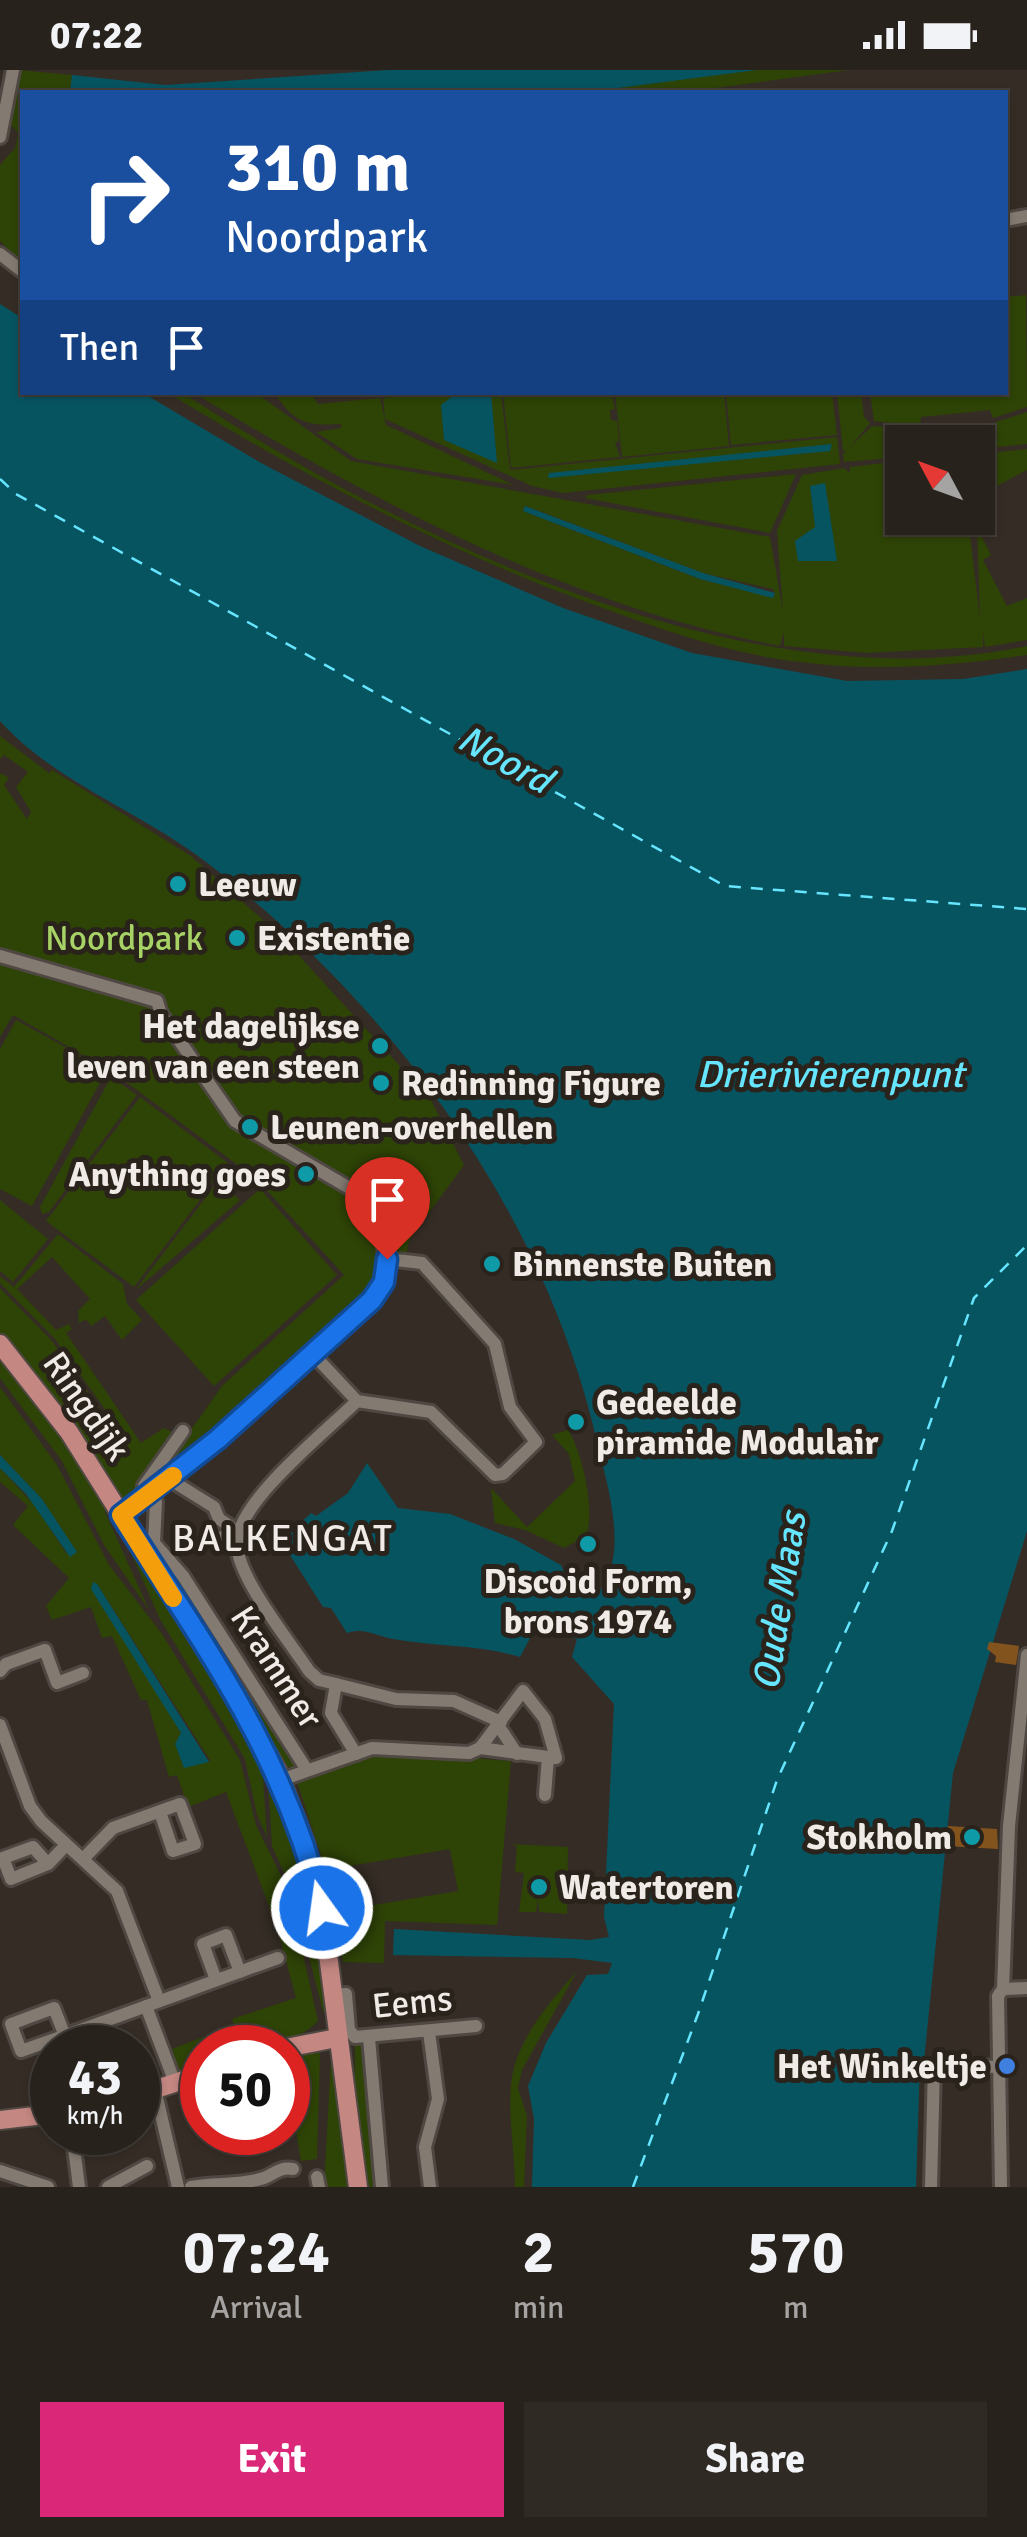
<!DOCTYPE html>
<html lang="en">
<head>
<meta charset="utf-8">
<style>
  body { margin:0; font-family:Signika,sans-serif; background:#302a25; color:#f1f3f6; height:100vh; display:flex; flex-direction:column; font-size:38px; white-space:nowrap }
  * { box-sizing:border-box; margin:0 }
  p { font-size:32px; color:#a5a4a3 }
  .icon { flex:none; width:55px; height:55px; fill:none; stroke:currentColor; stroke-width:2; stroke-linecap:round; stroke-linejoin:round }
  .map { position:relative; height:2117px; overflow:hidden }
  .side { display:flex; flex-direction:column; background:#28221c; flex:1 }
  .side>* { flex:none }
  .guide { position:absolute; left:20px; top:20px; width:988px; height:305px; border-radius:0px; box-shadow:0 2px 8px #0004,0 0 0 2px #443f3b; background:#1a4fa0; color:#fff; overflow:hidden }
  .needle { width:65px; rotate:311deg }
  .tools { position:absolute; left:885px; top:355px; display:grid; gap:20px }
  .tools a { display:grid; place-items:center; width:110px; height:110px; border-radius:0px; background:#28221c; box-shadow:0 2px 8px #0004,0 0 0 2px #443f3b; font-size:50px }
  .speed { position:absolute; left:30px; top:1955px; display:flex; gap:20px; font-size:50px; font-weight:700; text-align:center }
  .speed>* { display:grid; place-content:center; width:130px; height:130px; border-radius:50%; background:#28221c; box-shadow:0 2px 8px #0004,0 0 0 2px #443f3b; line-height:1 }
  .speed small { font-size:25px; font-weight:400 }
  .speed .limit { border:15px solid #d22; background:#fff; color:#111 }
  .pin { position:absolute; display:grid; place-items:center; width:85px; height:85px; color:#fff; margin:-102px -42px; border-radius:50% 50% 50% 0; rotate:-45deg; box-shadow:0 0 10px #0007 }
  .pin .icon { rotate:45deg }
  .me { position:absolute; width:110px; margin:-55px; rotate:346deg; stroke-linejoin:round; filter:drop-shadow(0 0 8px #0008) }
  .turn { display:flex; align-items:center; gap:35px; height:210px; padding:0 40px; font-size:45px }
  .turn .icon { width:130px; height:130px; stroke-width:2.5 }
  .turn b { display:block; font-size:70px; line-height:85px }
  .then { display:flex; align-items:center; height:95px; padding:0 40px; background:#0003; gap:20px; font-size:38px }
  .eta { display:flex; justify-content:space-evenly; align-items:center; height:170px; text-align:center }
  .eta b { font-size:60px; font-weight:700; line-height:70px }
  .action { display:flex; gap:20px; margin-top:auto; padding:20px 40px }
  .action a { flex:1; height:115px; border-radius:0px; background:#db2777; color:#fff; font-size:40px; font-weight:700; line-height:115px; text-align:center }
  .action a+a { background:#302a25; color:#f1f3f6 }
  .status { display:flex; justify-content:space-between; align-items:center; height:70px; padding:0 50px; background:#28221c; direction:ltr }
  .status svg { height:28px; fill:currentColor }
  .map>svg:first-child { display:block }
</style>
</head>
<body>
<div class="status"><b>07:22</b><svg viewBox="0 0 49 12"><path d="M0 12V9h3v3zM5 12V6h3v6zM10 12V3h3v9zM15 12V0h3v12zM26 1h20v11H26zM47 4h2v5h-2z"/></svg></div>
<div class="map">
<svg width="1027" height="2117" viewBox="0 0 1027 2117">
  <rect width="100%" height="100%" fill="#352d25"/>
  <!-- green -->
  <g fill="#2e4306" fill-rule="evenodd">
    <path d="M18 0 72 5 70 22H22V193L0 171V95L15 78 18 63 8 51Z"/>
    <path d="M750 0H849L685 22H587Z"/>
    <path d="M1026 225 1027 337 993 348 990 340 921 347 920 356 874 351 870 323 1005 322V227Z"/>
    <path d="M430 322 501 323 510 400 837 367 840 394 563 423 532 416 385 349 383 328Z"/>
    <path d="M168 323H183C412 472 749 635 1027 576V585C952 596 876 602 800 592 731 584 668 562 603 538 449 483 308 408 168 323Z"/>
    <path d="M204 323H256L351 391 770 467 783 542 777 461 802 405 844 398 850 403V397L902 391V448H968L980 549 977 457 991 485 983 490 1007 536 1027 528V570L985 577 983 562V577L867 583 784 576V562L780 576C577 538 382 436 202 328ZM526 436 703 503 773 519 775 524 773 527 700 509 523 441Z"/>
    <path d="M275 323H311L318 334 380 328 386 355 514 415 357 389 316 362 341 358V354C308 356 293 353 275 323Z"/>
    <path d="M503 323H611L615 339 610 340 611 350 617 351 619 371 615 372 620 387 511 398Z"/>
    <path d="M615 323H724L729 376 622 387Z"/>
    <path d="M726 323H832L837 365 731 375Z"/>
    <path d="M837 323H861L864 347 870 353 847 381H843Z"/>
    <path d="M1027 342V374L978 379V372H902V387L844 392 843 384 872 356 921 360 922 366 993 359 996 352Z"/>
    <path d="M1027 379V400L978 426V384Z"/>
    <path d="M796 404 770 463 585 428 587 425Z"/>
    <path d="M0 666 49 703 52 700 191 786 281 866 431 1030 464 1095 409 1170 406 1186H397L368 1229 156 1409 222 1316 344 1205 262 1115 239 1096 111 1001 13 945 0 967V703L9 708 4 715 27 749 31 742 16 717 28 702 4 685 0 689Z"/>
    <path d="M16 950 107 1000 32 1136 0 1119V979Z"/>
    <path d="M111 1007 137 1025 49 1142 42 1144 40 1137Z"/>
    <path d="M140 1027 228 1093 134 1217 46 1151Z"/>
    <path d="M219 1110 240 1130 137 1219V1218Z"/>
    <path d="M260 1119 337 1205 214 1316 136 1230Z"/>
    <path d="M0 1130 48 1169 13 1212 0 1201Z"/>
    <path d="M58 1164 123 1214 127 1234 142 1250 122 1270 105 1246 91 1256 86 1249 79 1253 78 1241 90 1229 52 1187 17 1219 56 1260 69 1254 72 1259 66 1263 141 1373 164 1358 176 1364 129 1428 117 1430 0 1264V1218L52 1271 118 1364 121 1362 55 1269 0 1213V1206L14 1217Z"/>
    <path d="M0 1282 32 1321 108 1436 105 1442 149 1540 104 1475 62 1391 0 1308Z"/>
    <path d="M0 1317 57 1395 109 1495 162 1564 240 1690 256 1755 289 1822 318 1951C291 1980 239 1977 202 1978V1993L179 2000 172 1979 234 1955 232 1949 296 1928 277 1857 226 1722 188 1737 177 1705 169 1707 147 1630H141L112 1566 102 1568 91 1537 52 1550 46 1536 69 1508 13 1455 28 1436 0 1412V1398L37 1438 66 1483 76 1481 42 1429 0 1385ZM97 1514 210 1690 209 1692 175 1675 181 1663Z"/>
    <path d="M568 1360C582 1381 596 1442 586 1466L564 1478 525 1460 495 1453 491 1418 527 1457 575 1411 569 1384 552 1365Z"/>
    <path d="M119 1456 199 1578 271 1700 263 1708 267 1767 257 1745 245 1689 160 1549Z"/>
    <path d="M140 1463 184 1513 300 1698 280 1696Z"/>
    <path d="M377 1681 511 1691 497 1855 385 1851 384 1893 343 1892 330 1814 342 1809 350 1839 458 1821 450 1779 326 1800 296 1709Z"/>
    <path d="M273 1705C304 1786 316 1857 327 1943L323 1941 292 1821 272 1776 268 1709Z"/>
    <path d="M511 1774 568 1777 567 1844 539 1842 538 1828 536 1842H519L524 1803 515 1802 517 1776Z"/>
    <path d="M577 1901 522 2000 518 2018 527 2046 524 2117H515C515 2083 508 2048 511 2015 515 1971 549 1933 577 1901Z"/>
    <path d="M355 1972 363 1976 377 2117H366L355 2045Z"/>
    <path d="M320 1983 317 2089 301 2091 288 2014V1985Z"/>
    <path d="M331 1989 333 1990 351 2117H324Z"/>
  </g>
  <!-- water -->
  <g fill="#075461">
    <path d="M388 0H757L587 22H70L72 5 165 15Z"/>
    <path d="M0 234 22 248V322L143 323 261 393 420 476 563 538 692 583 847 611 963 609 1027 599V1461L953 1703 924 1991H920L916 2117H532L534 2049 528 2016 546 1973 587 1905 608 1904 612 1893 573 1888 393 1885 394 1859 590 1870 609 1867 604 1847 614 1634 572 1587 577 1569 537 1555 520 1587C477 1574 436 1577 393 1569 376 1566 365 1557 347 1563L331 1538 323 1537 281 1471 311 1443 316 1446 348 1423 367 1393 398 1438 450 1444 514 1469 561 1495 569 1514 579 1522 595 1526C632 1489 607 1415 597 1372 545 1142 391 934 206 792 140 741 56 713 0 651Z"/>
    <path d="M458 322 491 323 497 393 444 370 441 335Z"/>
    <path d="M832 374 830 381 548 408 549 403Z"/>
    <path d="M825 413 837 491H798L795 471 815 457 810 416Z"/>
    <path d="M525 436 703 503 775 523 773 528 700 509 523 441Z"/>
    <path d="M0 1385 42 1429 77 1482 70 1487 26 1424 0 1398Z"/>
    <path d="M93 1512 97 1514 209 1692 184 1698 175 1674 181 1663 91 1519Z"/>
  </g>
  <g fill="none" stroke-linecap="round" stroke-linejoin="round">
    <!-- ferry -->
    <g stroke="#66e5fe" stroke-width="2.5" stroke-dasharray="12 10" stroke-linecap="butt">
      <path d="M0 409 16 424 725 816 1027 839"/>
      <path d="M633 2117 698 1944 777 1710 892 1461 974 1228 1027 1175"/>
    </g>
  </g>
  <!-- building -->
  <g fill="#83531e">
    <path d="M989 1572 1019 1576 1016 1595 995 1592 996 1586 987 1579Z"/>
    <path d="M948 1756 997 1759 998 1779 946 1776Z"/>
  </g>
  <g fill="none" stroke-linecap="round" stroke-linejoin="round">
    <defs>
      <g id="minor">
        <path d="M0 67 13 0"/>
        <path d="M1005 150 1027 146"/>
        <path d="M0 184 22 201"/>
        <path d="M0 886 157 931 161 944 235 1051 375 1133C382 1166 395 1201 372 1230L218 1369 121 1445"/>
        <path d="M313 1284 357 1331 431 1342 495 1405 503 1404 536 1372 510 1337 495 1274 422 1193 387 1189"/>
        <path d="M183 1361 144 1416 156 1432 154 1473 183 1506 307 1700"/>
        <path d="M169 1409 214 1437 219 1449 230 1456 229 1465 214 1470"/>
        <path d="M0 1601 6 1594 45 1580 57 1613 83 1603"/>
        <path d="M336 1614 396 1629 454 1631 501 1652"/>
        <path d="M0 1655 30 1736 41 1751 117 1821 159 1931"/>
        <path d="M502 1661 517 1684"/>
        <path d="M480 1678 523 1621 545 1649 556 1688 548 1687 545 1725"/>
        <path d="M356 1684 331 1643 336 1614 319 1610 309 1601C290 1572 238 1508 237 1475 235 1433 327 1361 357 1331"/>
        <path d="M281 1710 372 1678 469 1683 480 1678 548 1687"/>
        <path d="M83 1789 113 1758 180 1734 195 1774 173 1781 160 1742"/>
        <path d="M48 1794 33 1777 3 1788 11 1809 48 1794 66 1775"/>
        <path d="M216 1910 203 1874 226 1865 240 1902"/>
        <path d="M1003 1919 1027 1918"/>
        <path d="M333 1925 346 1924 349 1960 355 1967 476 1956"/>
        <path d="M146 1936 175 2013"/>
        <path d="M429 1962 438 2029 425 2077 430 2117"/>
        <path d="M65 1966 54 1938 11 1954 21 1981C107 1951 192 1919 278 1888"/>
        <path d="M369 1968 382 2117"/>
        <path d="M155 2019 178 2117"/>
        <path d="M72 2062 79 2117"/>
        <path d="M0 2101 48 2117"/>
        <path d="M317 2107 319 2117"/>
        <path d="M108 2117 147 2096"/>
        <path d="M191 2117C216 2112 240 2116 264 2108 276 2103 279 2097 293 2099"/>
        <path d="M931 2117 934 1995 999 1997"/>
        <path d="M1001 2117 998 1926 1003 1919 1009 1756 1027 1585"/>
      </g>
      <g id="major">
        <path d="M0 1274 69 1362 231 1620 277 1700 305 1773 322 1838 358 2117"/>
        <path d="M286 1978 337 1968"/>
        <path d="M138 2025 202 2004"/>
        <path d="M0 2050 52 2044"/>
      </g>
    </defs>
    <!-- minor casing -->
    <use href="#minor" stroke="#4f4842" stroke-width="18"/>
    <!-- major casing -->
    <use href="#major" stroke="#4f4842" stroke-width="22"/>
    <!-- minor -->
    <use href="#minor" stroke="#837a71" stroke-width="12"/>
    <!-- major -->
    <use href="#major" stroke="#c48782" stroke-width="18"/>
  </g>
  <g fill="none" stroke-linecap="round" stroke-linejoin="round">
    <defs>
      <path id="route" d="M322 1838C285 1685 204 1575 121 1445L218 1369 372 1230 384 1212 387 1189"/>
    </defs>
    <!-- route casing -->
    <use href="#route" stroke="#114b97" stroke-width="25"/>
    <!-- route -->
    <use href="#route" stroke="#1a73e8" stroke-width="18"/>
    <!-- slow -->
    <path stroke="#f59e0b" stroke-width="18" d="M173 1528 121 1445 173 1406"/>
  </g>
  <!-- markers -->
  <g fill="#0f9aa8" stroke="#2a231c" stroke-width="4">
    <circle cx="178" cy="814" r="10"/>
    <circle cx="237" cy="868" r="10"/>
    <circle cx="380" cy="976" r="10"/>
    <circle cx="381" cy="1013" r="10"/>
    <circle cx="250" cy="1057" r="10"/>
    <circle cx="306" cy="1104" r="10"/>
    <circle cx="492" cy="1194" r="10"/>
    <circle cx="576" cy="1352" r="10"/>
    <circle cx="588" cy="1474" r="10"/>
    <circle cx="972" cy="1767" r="10"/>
    <circle cx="539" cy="1817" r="10"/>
  </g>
  <circle fill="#3f7fe0" stroke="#2a231c" stroke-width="4" cx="1007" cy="1996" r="10"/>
  <g text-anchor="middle" stroke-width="10" stroke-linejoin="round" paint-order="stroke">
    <!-- poi labels -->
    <g font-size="35" font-weight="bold" fill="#f0ebe6" stroke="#2a231c" text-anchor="start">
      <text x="198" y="826">Leeuw</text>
      <text x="257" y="880">Existentie</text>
      <text x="360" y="968" text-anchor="end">Het dagelijkse<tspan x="360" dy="40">leven van een steen</tspan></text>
      <text x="401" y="1025">Redinning Figure</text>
      <text x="270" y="1069">Leunen-overhellen</text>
      <text x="286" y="1116" text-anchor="end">Anything goes</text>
      <text x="512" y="1206">Binnenste Buiten</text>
      <text x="596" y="1344">Gedeelde<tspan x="596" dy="40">piramide Modulair</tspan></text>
      <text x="588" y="1523" text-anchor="middle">Discoid Form,<tspan x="588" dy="40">brons 1974</tspan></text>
      <text x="952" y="1779" text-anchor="end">Stokholm</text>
      <text x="559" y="1829">Watertoren</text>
      <text x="987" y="2008" text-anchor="end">Het Winkeltje</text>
    </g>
    <!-- park labels -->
    <g font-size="35" fill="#a7d366" stroke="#2a231c">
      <text x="124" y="880">Noordpark</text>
    </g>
    <!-- street labels -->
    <g font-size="35" fill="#f0ebe6" stroke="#2a231c">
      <text transform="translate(87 1336) rotate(55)" y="12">Ringdijk</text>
      <text transform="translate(277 1597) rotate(57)" y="12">Krammer</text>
      <text transform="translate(412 1932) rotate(-6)" y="12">Eems</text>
    </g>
    <!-- water labels -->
    <g font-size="38" font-style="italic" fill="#66e5fe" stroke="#2a231c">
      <text transform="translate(505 689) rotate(29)" y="13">Noord</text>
      <text x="830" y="1017">Drierivierenpunt</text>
      <text transform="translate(779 1531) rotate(-81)" y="13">Oude Maas</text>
    </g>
    <!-- neighbourhood labels -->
    <g font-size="38" letter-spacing="2.5" fill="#f0ebe6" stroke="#2a231c">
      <text x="283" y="1481">BALKENGAT</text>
    </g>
  </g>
</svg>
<div class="tools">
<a><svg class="needle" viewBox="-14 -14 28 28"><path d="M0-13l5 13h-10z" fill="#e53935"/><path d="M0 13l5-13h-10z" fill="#a5a4a3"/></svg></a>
</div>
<div class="speed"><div>43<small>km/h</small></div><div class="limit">50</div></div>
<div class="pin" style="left:387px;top:1189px;background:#d93025"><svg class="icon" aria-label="arrive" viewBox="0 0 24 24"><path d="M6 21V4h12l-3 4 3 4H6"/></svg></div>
<svg class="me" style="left:322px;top:1838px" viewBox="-20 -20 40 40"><circle r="17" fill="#1a73e8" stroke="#fff" stroke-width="3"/><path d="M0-11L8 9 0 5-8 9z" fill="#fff"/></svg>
<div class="guide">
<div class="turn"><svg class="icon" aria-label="right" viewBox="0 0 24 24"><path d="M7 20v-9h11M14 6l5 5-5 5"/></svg><div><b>310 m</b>Noordpark</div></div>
<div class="then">Then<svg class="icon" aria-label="arrive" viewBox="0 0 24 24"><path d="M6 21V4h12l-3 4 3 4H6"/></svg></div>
</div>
</div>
<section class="side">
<div class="eta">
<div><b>07:24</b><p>Arrival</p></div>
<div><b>2</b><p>min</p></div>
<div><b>570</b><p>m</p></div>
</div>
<div class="action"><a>Exit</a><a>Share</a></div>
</section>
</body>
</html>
